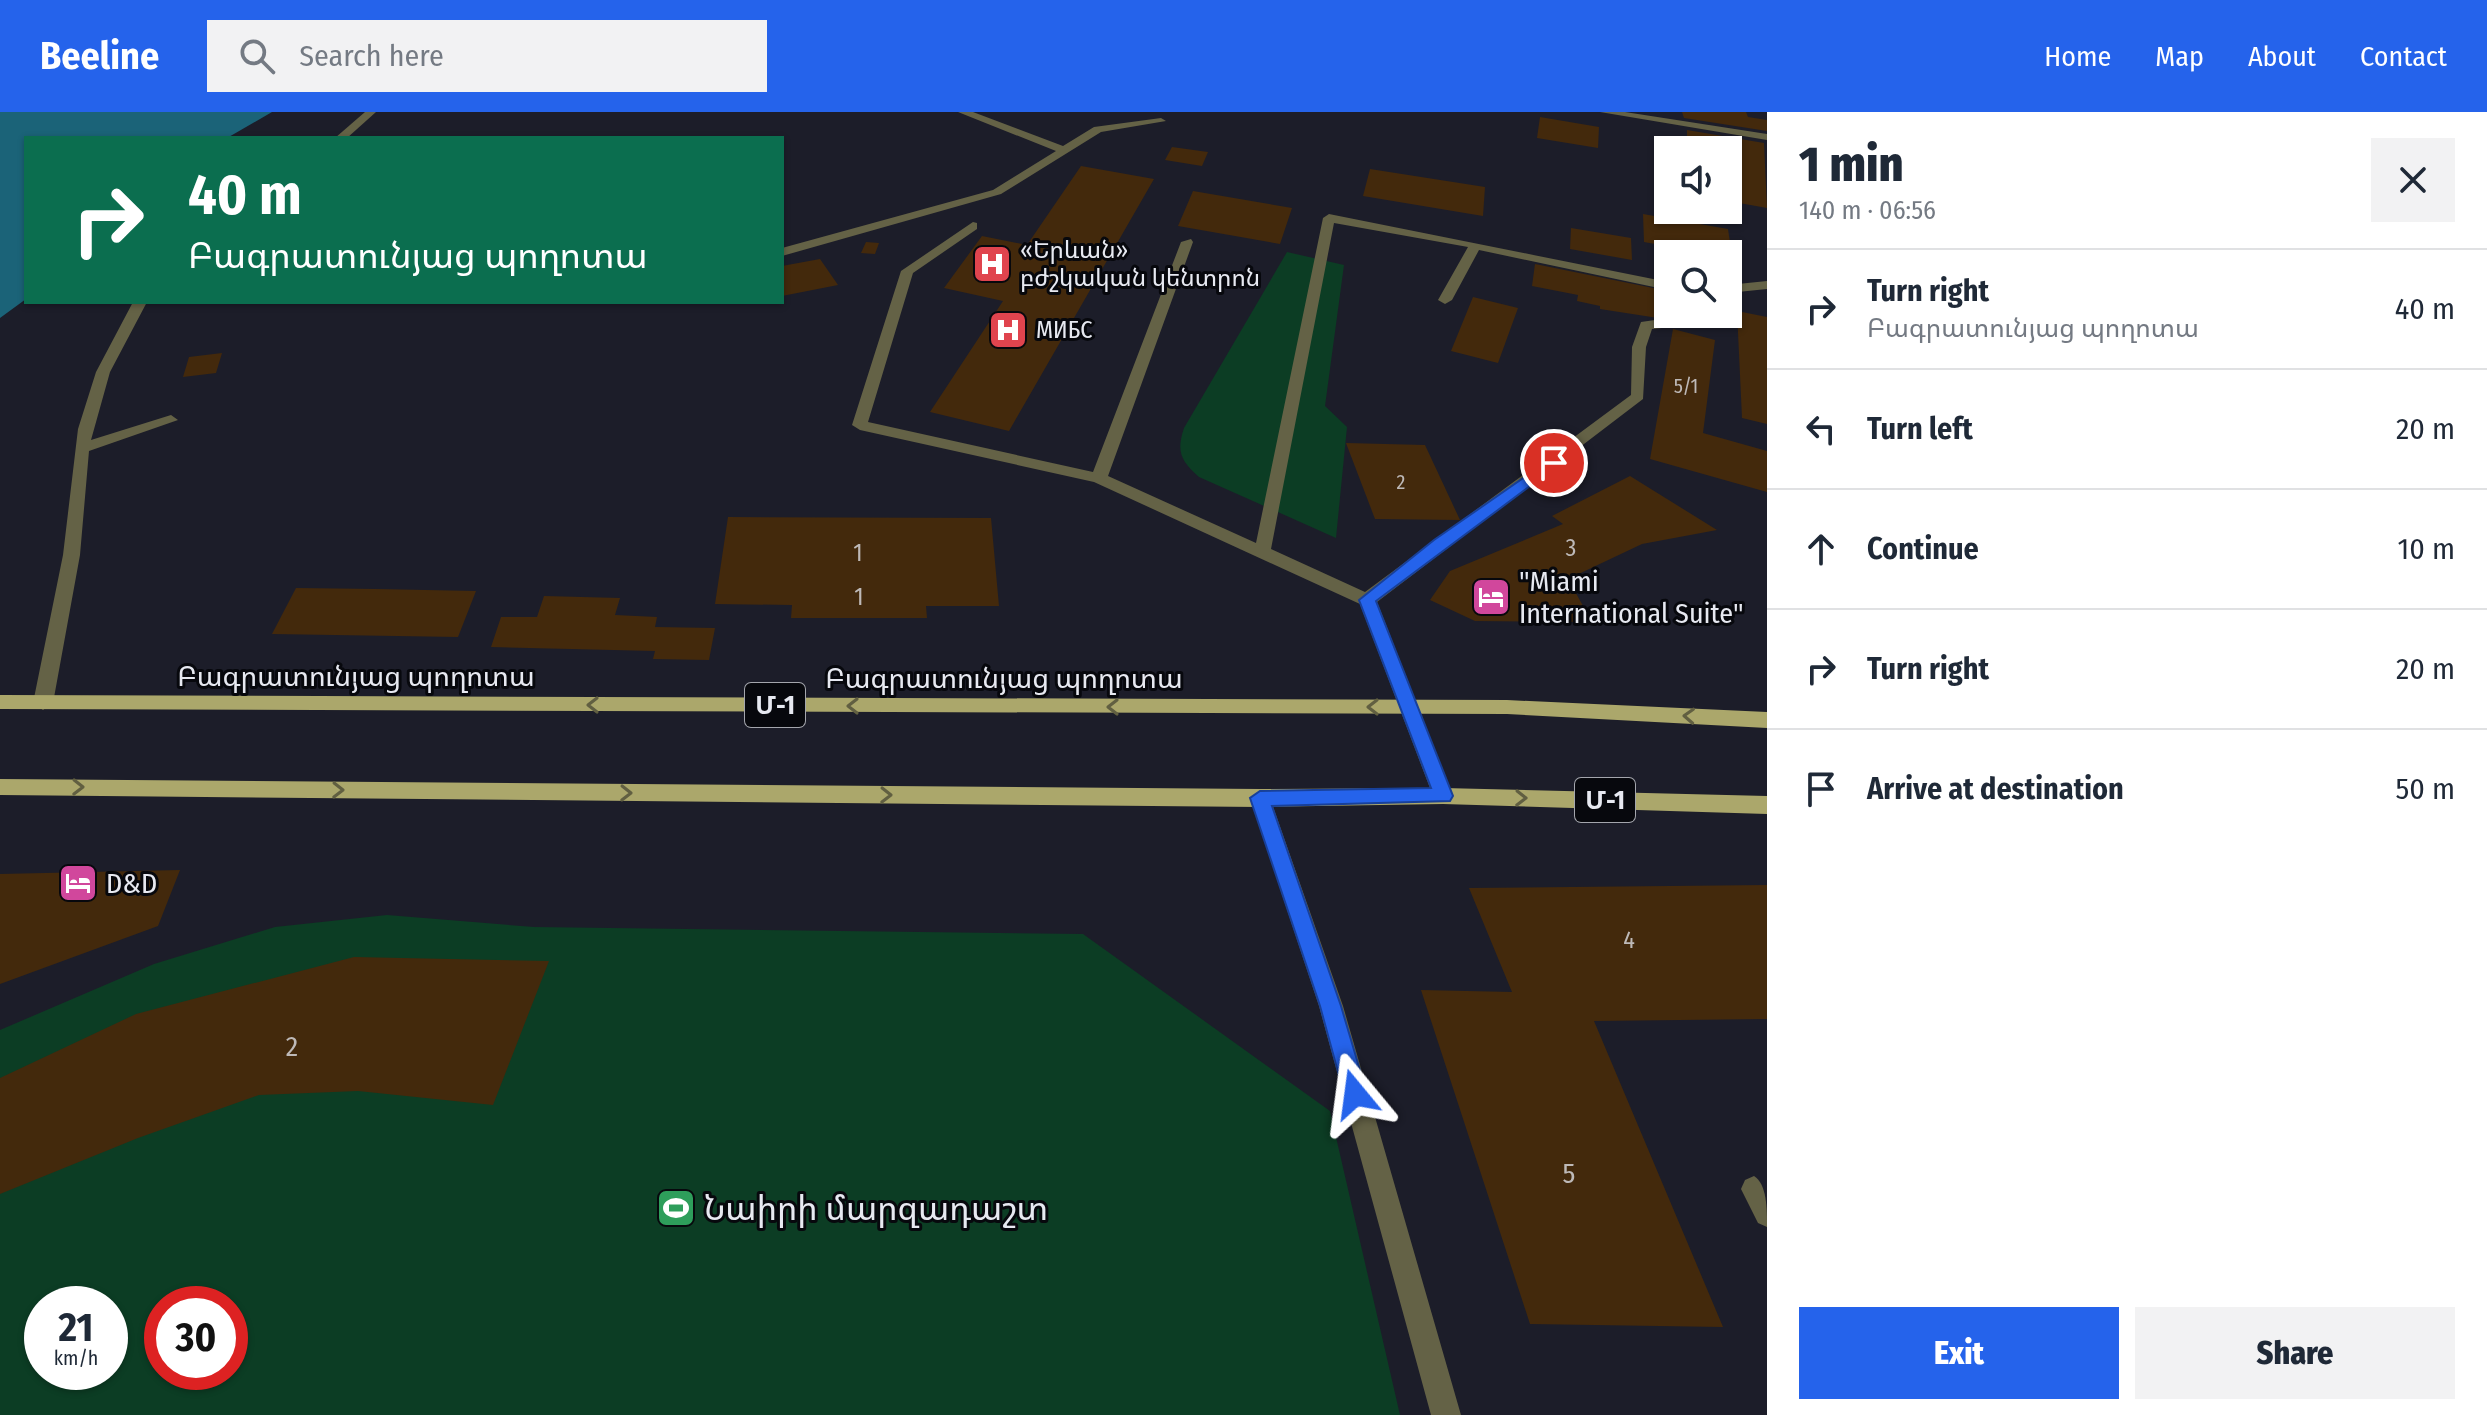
<!DOCTYPE html>
<html lang="en">
<head>
<meta charset="utf-8">
<style>
  body { margin:0; font-family:"Fira Sans Condensed","Noto Sans Armenian",sans-serif; background:#f2f2f3; color:#1f2937; height:100vh; display:flex; flex-direction:column; font-size:30px; white-space:nowrap }
  * { box-sizing:border-box; margin:0 }
  p { font-size:26px; color:#747a83 }
  .icon { flex:none; width:44px; height:44px; fill:none; stroke:currentColor; stroke-width:2; stroke-linecap:round; stroke-linejoin:round }
  .map { position:relative; flex:1; overflow:hidden }
  .side { display:flex; flex-direction:column; background:#fff; width:720px }
  .side>* { flex:none }
  .hud { position:absolute; left:24px; top:24px; width:760px; height:168px; border-radius:0px; box-shadow:0 2px 6px #0004; background:#0b6e4f; color:#fff; overflow:hidden }
  .fabs { position:absolute; left:1654px; top:24px; display:grid; gap:16px }
  .fabs a { display:grid; place-items:center; width:88px; height:88px; border-radius:0px; background:#fff; box-shadow:0 2px 6px #0004; font-size:40px }
  .speed { position:absolute; left:24px; top:1174px; display:flex; gap:16px; font-size:40px; font-weight:700; text-align:center }
  .speed>* { display:grid; place-content:center; width:104px; height:104px; border-radius:50%; background:#fff; box-shadow:0 2px 6px #0004; line-height:1 }
  .speed small { font-size:20px; font-weight:400 }
  .speed .limit { border:12px solid #d22; background:#fff; color:#111 }
  .pin { position:absolute; display:grid; place-items:center; width:68px; height:68px; color:#fff; margin:-34px; border:4px solid #fff; border-radius:50%; box-shadow:0 2px 8px #0007 }
  .me { position:absolute; width:88px; margin:-44px; rotate:344deg; stroke-linejoin:round; filter:drop-shadow(0 0 6px #0008) }
  .turn { display:flex; align-items:center; gap:28px; height:168px; padding:0 32px; font-size:36px }
  .turn .icon { width:104px; height:104px; stroke-width:2.5 }
  .turn b { display:block; font-size:56px; line-height:68px }
  .round { display:grid; place-items:center; flex:none; width:84px; height:84px; border-radius:0px; background:#f2f2f3 }
  .head { display:flex; align-items:center; justify-content:space-between; height:136px; padding:0 32px }
  h1 { font-size:48px; font-weight:800; line-height:60px }
  .action { display:flex; gap:16px; margin-top:auto; padding:16px 32px }
  .action a { flex:1; height:92px; border-radius:0px; background:#2563eb; color:#fff; font-size:32px; font-weight:800; line-height:92px; text-align:center }
  .action a+a { background:#f2f2f3; color:#1f2937 }
  ul { padding:0; list-style:none }
  li { display:flex; align-items:center; gap:24px; height:120px; padding:0 32px; border-top:2px solid #e0e1e3 }
  li div { flex:1 }
  li b { display:block; font-size:30px }
  li em { font-style:normal }
  header { display:flex; align-items:center; gap:48px; box-sizing:border-box; height:112px; padding:0 40px; background:#2563eb; color:#fff }
  header strong { font-size:38px }
  nav { display:flex; gap:44px; margin-inline-start:auto; font-size:28px }
  .search { width:560px; height:72px; background:#f2f2f3; display:flex; align-items:center; gap:20px; box-sizing:border-box; padding:0 28px; border-radius:0px; color:#747a83; font-size:30px }
  main { display:flex; flex:1; min-height:0 }
  .map>svg:first-child { display:block }
</style>
</head>
<body>
<header>
<strong>Beeline</strong>
<div class="search"><svg class="icon" aria-label="search" viewBox="0 0 24 24"><circle cx="10" cy="10" r="6"/><path d="M15 15l6 6"/></svg>Search here</div>
<nav><a>Home</a><a>Map</a><a>About</a><a>Contact</a></nav>
</header>
<main>
<div class="map">
<svg width="1767" height="1303" viewBox="0 0 1767 1303">
  <rect width="100%" height="100%" fill="#1c1d29"/>
  <!-- green -->
  <g fill="#0c3d24" fill-rule="evenodd">
    <path d="M1287 140 1344 153 1325 294 1347 315 1336 426 1199 365C1181 349 1176 340 1184 316Z"/>
    <path d="M387 803 534 815 1083 822 1330 999 1400 1303H0V918L154 852 275 815ZM42 1192H110V1260H42ZM162 1192H230V1260H162Z"/>
  </g>
  <!-- water -->
  <path fill="#1b6378" d="M0 0H272L227 26H26V187L0 206Z"/>
  <!-- building -->
  <g fill="#43290c">
    <path d="M1682 0H1746L1748 5 1767 8V19L1684 6Z"/>
    <path d="M1540 5 1599 15 1598 36 1537 26Z"/>
    <path d="M1687 18 1764 31 1767 96 1728 89V38H1687Z"/>
    <path d="M1172 35 1208 40 1202 54 1165 48Z"/>
    <path d="M1081 54 1154 67 1009 319 930 300 1003 189 944 176 982 124 1027 133Z"/>
    <path d="M1370 57 1485 75 1483 104 1363 84Z"/>
    <path d="M1193 79 1292 96 1280 132 1178 114Z"/>
    <path d="M1643 102 1728 117 1731 137 1703 132 1704 142H1667L1666 134 1644 130Z"/>
    <path d="M1571 116 1631 126 1632 148 1570 137Z"/>
    <path d="M866 130 879 131 875 142 861 141Z"/>
    <path d="M820 147 838 173 782 184V154Z"/>
    <path d="M1535 152 1658 177V206L1600 197V194L1577 189 1578 183 1532 174Z"/>
    <path d="M1473 185 1518 196 1498 251 1451 239Z"/>
    <path d="M1737 199 1767 205V312L1742 306Z"/>
    <path d="M1673 217 1715 228 1703 321 1767 339V380L1650 347Z"/>
    <path d="M222 241 216 261 183 265 189 245Z"/>
    <path d="M1346 331 1425 333 1460 408 1375 407Z"/>
    <path d="M1630 364 1717 418 1642 432 1568 467 1592 510 1475 509 1430 488 1450 459 1563 412 1552 404Z"/>
    <path d="M728 405 991 406 999 494H926L927 506H791L792 493 715 492Z"/>
    <path d="M296 476 376 477 476 479 458 525 272 522Z"/>
    <path d="M544 484 620 486 615 503 657 505 655 515 715 516 709 548 653 547 655 539 491 535 501 505H537Z"/>
    <path d="M180 758 158 814 0 872V762Z"/>
    <path d="M1767 773V907L1594 909 1723 1215 1530 1212 1421 878 1512 880 1469 776Z"/>
    <path d="M354 845 549 849 493 993 358 979 259 983 138 1026 0 1082V966L136 902Z"/>
  </g>
  <g fill="none" stroke-linecap="round" stroke-linejoin="round">
    <!-- minor -->
    <g fill="#646246" fill-rule="evenodd">
      <path d="M365 0H376L347 26H335Z"/>
      <path d="M958 0H973L1063 34 1094 15 1161 6 1166 9 1101 20 1001 82 782 144V136L993 78 1056 39Z"/>
      <path d="M1600 0H1625L1767 22V28Z"/>
      <path d="M1329 102 1668 170V178L1479 138 1452 188 1445 192 1438 188 1468 135 1334 111 1271 437 1365 480 1631 283 1632 235 1641 210 1697 202 1691 213 1652 217 1646 235 1643 287 1377 490 1453 684 1450 690H1436L1433 684 1360 492 1094 370 860 318 852 313 901 159 973 110 977 111V117L913 161 868 310 1093 360 1181 130 1191 127 1193 130 1108 364 1256 431 1323 106Z"/>
      <path d="M1767 169V177L1728 181V173Z"/>
      <path d="M133 190H147L110 260 91 328 171 303 178 308 89 339 80 443 53 591 43 598 33 591 63 443 78 317 96 260Z"/>
      <path d="M1260 677 1267 680 1270 686 1343 894 1461 1303H1431L1319 894 1250 686 1253 680Z"/>
      <path d="M1754 1064C1767 1072 1767 1097 1767 1115L1758 1111 1741 1077 1745 1068Z"/>
    </g>
    <!-- major -->
    <g fill="#aba76b" fill-rule="evenodd">
      <path d="M0 583 1507 588 1767 600V616L1507 602 0 597Z"/>
      <path d="M0 667 1260 677 1443 676 1767 684V702L1443 692 1260 695 0 683Z"/>
    </g>
  </g>
  <!-- one-way arrows -->
  <defs><path id="oneway-chevron" d="M-2-3.5L2.5 0L-2 3.5" fill="none" stroke-width="1.6" stroke-linecap="round" stroke-linejoin="round" transform="scale(2)"/></defs>
  <g stroke="#615f41">
    <use href="#oneway-chevron" transform="translate(593 593) rotate(-180)"/>
    <use href="#oneway-chevron" transform="translate(853 594) rotate(-180)"/>
    <use href="#oneway-chevron" transform="translate(1113 595) rotate(-180)"/>
    <use href="#oneway-chevron" transform="translate(1373 595) rotate(-180)"/>
    <use href="#oneway-chevron" transform="translate(1689 604) rotate(-177)"/>
    <use href="#oneway-chevron" transform="translate(78 675) rotate(1)"/>
    <use href="#oneway-chevron" transform="translate(338 678) rotate(1)"/>
    <use href="#oneway-chevron" transform="translate(626 681) rotate(1)"/>
    <use href="#oneway-chevron" transform="translate(886 683) rotate(1)"/>
    <use href="#oneway-chevron" transform="translate(1521 686) rotate(1)"/>
  </g>
  <!-- route -->
  <path fill="#2563eb" stroke="#184099" stroke-width="2" d="M1549 348 1561 351 1376 489 1453 684 1450 689 1272 694 1341 894 1367 982 1363 990 1355 993 1347 990 1344 982 1320 894 1250 686 1260 679 1431 676 1359 488 1434 428Z"/>
  <!-- icons -->
  <defs>
    <symbol id="hospital-square" viewBox="-11 -11 22 22"><rect x="-9" y="-9" width="18" height="18" rx="4" fill="#e0444e" stroke="#07080d"/><path d="M-5-5h3v3.5h4V-5h3V5h-3V1.5h-4V5h-3Z" fill="#fff"/></symbol>
    <symbol id="hotel-square" viewBox="-11 -11 22 22"><rect x="-9" y="-9" width="18" height="18" rx="4" fill="#d1479c" stroke="#07080d"/><path d="M-6-4.5h1.5V1H6V5H4.5V3h-9V5H-6ZM-4 0a1.8 1.8 0 1 1 3.6 0ZM.5 0V-2.5h3Q6-2.5 6 0Z" fill="#fff"/></symbol>
    <symbol id="stadium-square" viewBox="-11 -11 22 22"><rect x="-9" y="-9" width="18" height="18" rx="4" fill="#2e9e5b" stroke="#07080d"/><path d="M0-5a6.5 5 0 1 0 0 10a6.5 5 0 1 0 0-10ZM-3.5-1.8h7v3.6h-7Z" fill="#fff"/></symbol>
  </defs>
  <g fill-rule="evenodd">
    <use href="#hospital-square" x="970" y="130" width="44" height="44"/>
    <use href="#hospital-square" x="986" y="196" width="44" height="44"/>
    <use href="#hotel-square" x="1469" y="463" width="44" height="44"/>
    <use href="#hotel-square" x="56" y="749" width="44" height="44"/>
    <use href="#stadium-square" x="654" y="1074" width="44" height="44"/>
  </g>
  <g text-anchor="middle" stroke-width="6" stroke-linejoin="round" paint-order="stroke">
    <!-- far-number labels -->
    <g font-size="20" fill="#beb9b8">
      <text x="1686" y="281">5/1</text>
      <text x="1401" y="377">2</text>
    </g>
    <!-- far-poi labels -->
    <g font-size="24" fill="#e7e9f1" stroke="#07080d" text-anchor="start">
      <text x="1020" y="146">«Երևան»<tspan x="1020" dy="28">բժշկական կենտրոն</tspan></text>
      <text x="1036" y="226">МИБС</text>
    </g>
    <!-- number labels -->
    <g font-size="24" fill="#beb9b8">
      <text x="1571" y="444">3</text>
      <text x="858" y="449">1</text>
      <text x="859" y="493">1</text>
      <text x="1629" y="836">4</text>
    </g>
    <!-- shield labels -->
    <g fill="#07080d" stroke="#a4a6ad" stroke-width="2">
      <rect x="745" y="571" width="60" height="44" rx="6"/>
      <rect x="1575" y="666" width="60" height="44" rx="6"/>
    </g>
    <g font-size="26" font-weight="bold" fill="#e7e9f1">
      <text x="775" y="602">Մ-1</text>
      <text x="1605" y="697">Մ-1</text>
    </g>
    <!-- poi labels -->
    <g font-size="28" fill="#e7e9f1" stroke="#07080d" text-anchor="start">
      <text x="1519" y="479">"Miami<tspan x="1519" dy="32">International Suite"</tspan></text>
      <text x="106" y="781">D&amp;D</text>
    </g>
    <!-- street labels -->
    <g font-size="28" fill="#e7e9f1" stroke="#07080d">
      <text x="356" y="574">Բագրատունյաց պողոտա</text>
      <text x="1004" y="576">Բագրատունյաց պողոտա</text>
    </g>
    <!-- near-number labels -->
    <g font-size="28" fill="#beb9b8">
      <text x="292" y="944">2</text>
      <text x="1569" y="1071">5</text>
    </g>
    <!-- near-poi labels -->
    <g font-size="34" fill="#e7e9f1" stroke="#07080d" text-anchor="start">
      <text x="704" y="1108">Նաիրի մարզադաշտ</text>
    </g>
  </g>
</svg>
<div class="fabs">
<a><svg class="icon" aria-label="sound" viewBox="0 0 24 24"><path d="M4 9h4l5-4v14l-5-4H4zM17 9q2 3 0 6"/></svg></a>
<a><svg class="icon" aria-label="search" viewBox="0 0 24 24"><circle cx="10" cy="10" r="6"/><path d="M15 15l6 6"/></svg></a>
</div>
<div class="speed"><div>21<small>km/h</small></div><div class="limit">30</div></div>
<div class="pin" style="left:1554px;top:351px;background:#d93025"><svg class="icon" aria-label="arrive" viewBox="0 0 24 24"><path d="M6 21V4h12l-3 4 3 4H6"/></svg></div>
<svg class="me" style="left:1355px;top:982px" viewBox="-20 -20 40 40"><path d="M0-17L14 15 0 8-14 15z" fill="#2563eb" stroke="#fff" stroke-width="4"/></svg>
<div class="hud">
<div class="turn"><svg class="icon" aria-label="right" viewBox="0 0 24 24"><path d="M7 20v-9h11M14 6l5 5-5 5"/></svg><div><b>40 m</b>Բագրատունյաց պողոտա</div></div>
</div>
</div>
<section class="side">
<div class="head"><div><h1>1 min</h1><p>140 m · 06:56</p></div><a class="round"><svg class="icon" aria-label="close" viewBox="0 0 24 24"><path d="M6 6l12 12M18 6L6 18"/></svg></a></div>
<ul>
<li><svg class="icon" aria-label="right" viewBox="0 0 24 24"><path d="M7 20v-9h11M14 6l5 5-5 5"/></svg><div><b>Turn right</b><p>Բագրատունյաց պողոտա</p></div><em>40 m</em></li>
<li><svg class="icon" aria-label="left" viewBox="0 0 24 24"><path d="M17 20v-9H6M10 6l-5 5 5 5"/></svg><div><b>Turn left</b></div><em>20 m</em></li>
<li><svg class="icon" aria-label="ahead" viewBox="0 0 24 24"><path d="M12 20V5M6 11l6-6 6 6"/></svg><div><b>Continue</b></div><em>10 m</em></li>
<li><svg class="icon" aria-label="right" viewBox="0 0 24 24"><path d="M7 20v-9h11M14 6l5 5-5 5"/></svg><div><b>Turn right</b></div><em>20 m</em></li>
<li><svg class="icon" aria-label="arrive" viewBox="0 0 24 24"><path d="M6 21V4h12l-3 4 3 4H6"/></svg><div><b>Arrive at destination</b></div><em>50 m</em></li>
</ul>
<div class="action"><a>Exit</a><a>Share</a></div>
</section>
</main>
</body>
</html>
